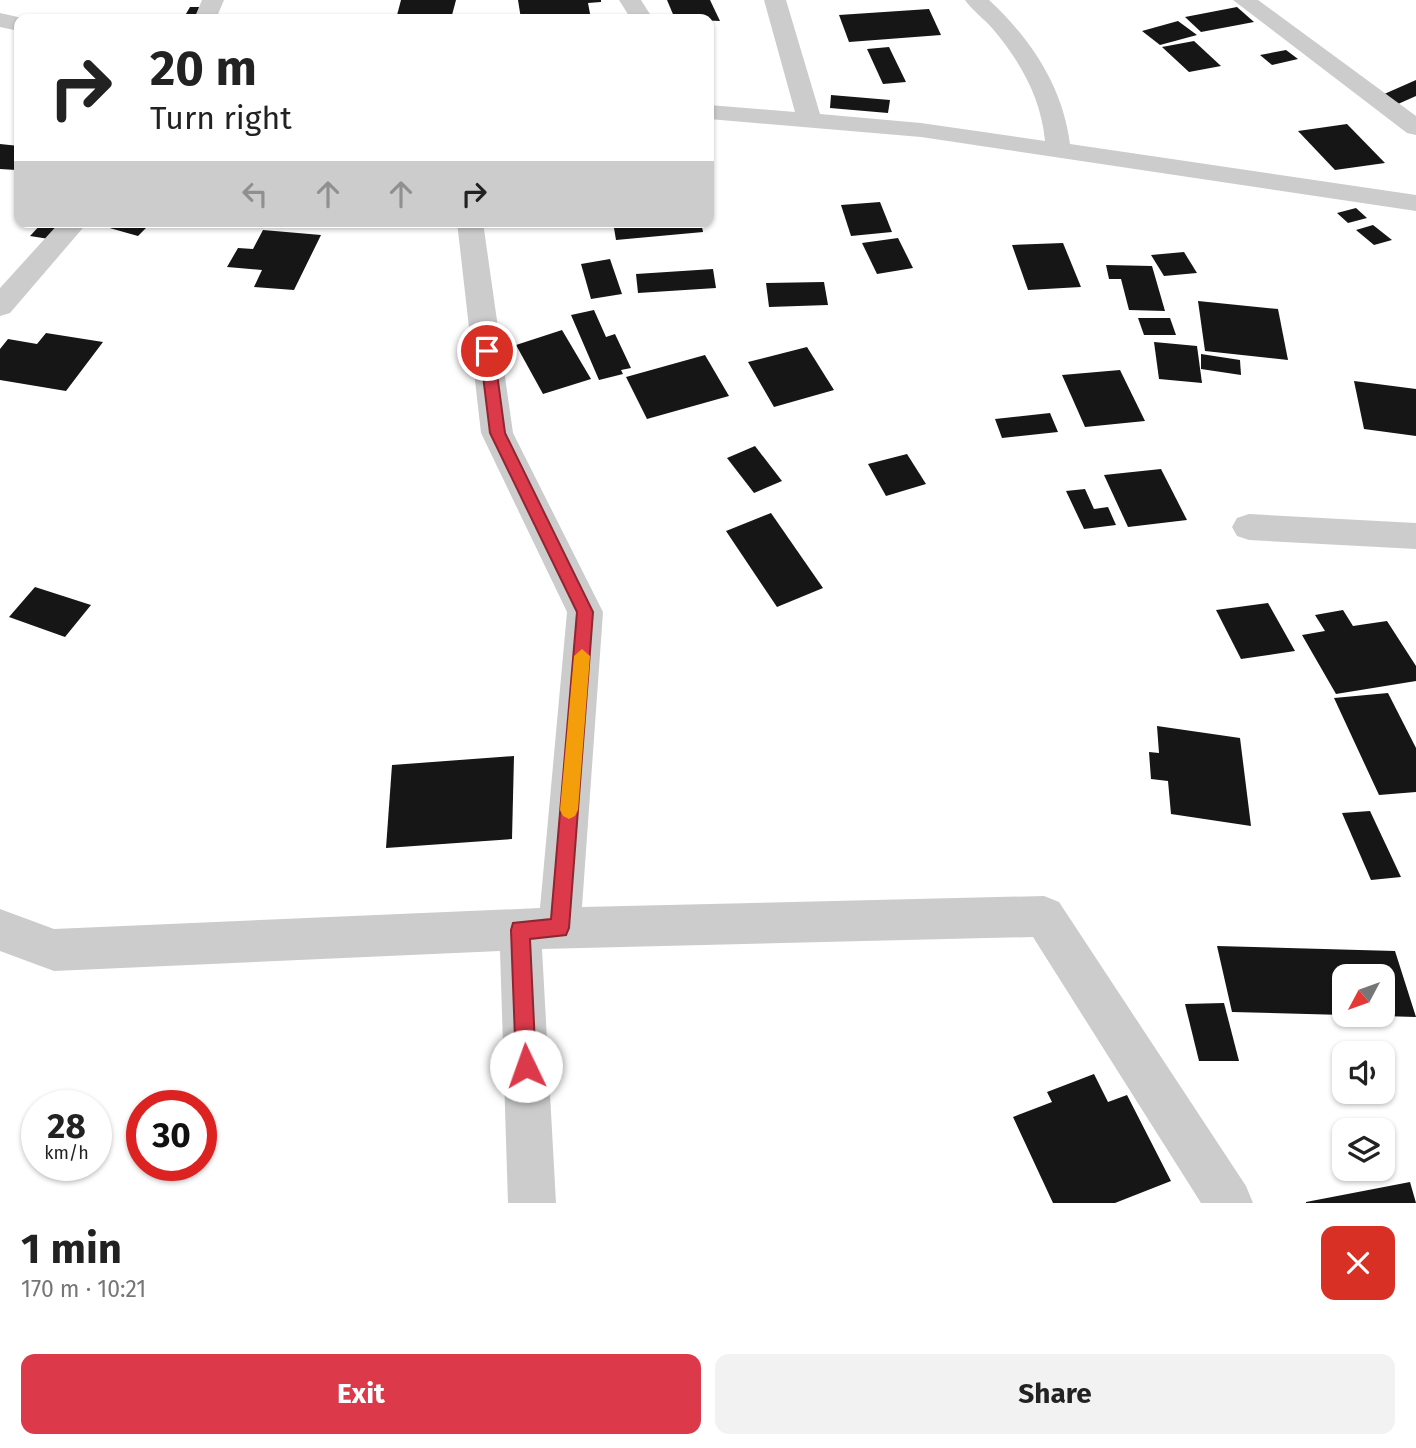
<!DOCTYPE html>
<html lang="en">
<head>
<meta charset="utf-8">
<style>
  body { margin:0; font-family:"Fira Sans",sans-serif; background:#f2f2f2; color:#222; height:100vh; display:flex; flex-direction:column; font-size:26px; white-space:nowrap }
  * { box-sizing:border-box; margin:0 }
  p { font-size:23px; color:#767676 }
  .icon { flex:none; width:38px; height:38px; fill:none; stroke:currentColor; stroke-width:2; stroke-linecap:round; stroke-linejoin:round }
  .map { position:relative; height:1203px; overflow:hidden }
  .sheet { display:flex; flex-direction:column; background:#fff; flex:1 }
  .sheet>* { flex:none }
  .guide { position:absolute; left:14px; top:14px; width:700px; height:214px; border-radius:14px; box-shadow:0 2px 5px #0004; background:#fff; color:#222; overflow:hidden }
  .needle { width:46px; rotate:229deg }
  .buttons { position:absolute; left:1332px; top:964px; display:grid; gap:14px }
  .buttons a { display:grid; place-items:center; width:63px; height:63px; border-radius:14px; background:#fff; box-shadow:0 2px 5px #0004; font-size:35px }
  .speed { position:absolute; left:21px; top:1090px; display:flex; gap:14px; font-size:35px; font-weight:700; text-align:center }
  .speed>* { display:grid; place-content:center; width:91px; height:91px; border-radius:50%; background:#fff; box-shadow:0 2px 5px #0004; line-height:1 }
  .speed small { font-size:18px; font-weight:400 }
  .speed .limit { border:10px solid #d22; background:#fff; color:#111 }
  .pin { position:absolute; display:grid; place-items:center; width:60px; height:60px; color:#fff; margin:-30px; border:4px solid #fff; border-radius:50%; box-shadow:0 2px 7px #0007 }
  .me { position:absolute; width:77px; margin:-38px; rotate:357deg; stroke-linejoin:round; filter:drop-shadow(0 0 5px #0008) }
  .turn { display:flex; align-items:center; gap:24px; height:147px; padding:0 21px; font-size:32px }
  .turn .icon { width:91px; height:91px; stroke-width:2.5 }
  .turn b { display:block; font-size:49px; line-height:60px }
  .lanes { display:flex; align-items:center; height:66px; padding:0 21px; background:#0003; justify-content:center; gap:35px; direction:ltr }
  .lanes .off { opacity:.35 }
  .round { display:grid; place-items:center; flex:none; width:74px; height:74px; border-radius:14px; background:#f2f2f2 }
  .headline { display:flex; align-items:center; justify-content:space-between; height:119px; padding:0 21px }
  h1 { font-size:42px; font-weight:700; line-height:52px }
  .action { display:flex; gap:14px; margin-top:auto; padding:14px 21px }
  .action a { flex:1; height:80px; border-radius:14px; background:#dc3a4b; color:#fff; font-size:28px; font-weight:700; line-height:80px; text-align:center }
  .action a+a { background:#f2f2f2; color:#222 }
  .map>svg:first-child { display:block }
</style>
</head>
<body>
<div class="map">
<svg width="1416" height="1203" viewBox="0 0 1416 1203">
  <rect width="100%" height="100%" fill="#fff"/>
  <!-- building -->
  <g fill="#161616">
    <path d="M401 0H456L451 19H396Z"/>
    <path d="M518 0H601V2L588 3 591 19H521Z"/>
    <path d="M667 0H710L720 21 675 19Z"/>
    <path d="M190 7H204L198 19H183Z"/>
    <path d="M1237 7 1254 22 1201 32 1185 17Z"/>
    <path d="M929 9 941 35 849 42 839 15Z"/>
    <path d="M1178 21 1197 35 1160 45 1142 31Z"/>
    <path d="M1194 41 1221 66 1189 72 1162 47Z"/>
    <path d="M889 47 906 82 883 84 867 49Z"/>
    <path d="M1286 50 1298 59 1272 65 1260 55Z"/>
    <path d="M1416 80V96L1398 104 1382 95Z"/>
    <path d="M831 95 890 100 888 113 830 108Z"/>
    <path d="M1347 124 1385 163 1335 170 1298 131Z"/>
    <path d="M0 144 19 146V166L16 170 0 169Z"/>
    <path d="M880 202 892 232 851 236 841 205Z"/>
    <path d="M1356 208 1367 218 1348 223 1337 213Z"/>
    <path d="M43 222H65L49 239 30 236Z"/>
    <path d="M111 222H152L138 236 106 227Z"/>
    <path d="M613 222H701L703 232 616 240Z"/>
    <path d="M1373 225 1392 240 1374 245 1356 230Z"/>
    <path d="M263 230 321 235 294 290 254 287 262 270 227 267 238 248 253 249Z"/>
    <path d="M898 238 913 268 877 274 862 243Z"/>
    <path d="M1063 243 1081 287 1028 290 1012 245Z"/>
    <path d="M1184 252 1197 273 1164 276 1151 255Z"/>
    <path d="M610 259 622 294 591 299 581 264Z"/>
    <path d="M1106 265 1152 266 1165 311 1129 310 1121 279H1109Z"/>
    <path d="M713 269 716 288 638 293 636 274Z"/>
    <path d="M824 282 828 305 769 307 766 283Z"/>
    <path d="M1198 301 1278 309 1288 360 1205 351Z"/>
    <path d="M594 310 606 337 615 334 631 368 621 370 623 374 599 380 571 315Z"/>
    <path d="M1138 318H1170L1176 335H1144Z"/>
    <path d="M562 330 591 379 543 394 516 345Z"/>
    <path d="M46 333 103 342 66 391 0 380V349L8 339 37 344Z"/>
    <path d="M1154 342 1197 346 1202 383 1159 379Z"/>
    <path d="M807 347 834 390 774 407 748 362Z"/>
    <path d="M1201 354 1240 360 1241 375 1201 369Z"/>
    <path d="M705 355 729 396 647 419 626 377Z"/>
    <path d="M1120 370 1145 421 1085 427 1062 375Z"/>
    <path d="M1354 381 1416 389V436L1364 429Z"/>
    <path d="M1050 413 1058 432 1002 438 995 419Z"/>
    <path d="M755 446 782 481 754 493 727 458Z"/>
    <path d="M907 454 926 484 886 496 868 464Z"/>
    <path d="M1161 469 1187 520 1128 527 1104 475Z"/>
    <path d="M1085 489 1094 509 1108 507 1116 525 1084 529 1066 491Z"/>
    <path d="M771 513 823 588 777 607 726 531Z"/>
    <path d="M35 587 91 605 65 637 9 617Z"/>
    <path d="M1268 603 1295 651 1241 659 1216 610Z"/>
    <path d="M1343 610 1353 626 1387 621 1416 666V681L1336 694 1302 635 1325 631 1315 615Z"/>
    <path d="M1388 693 1416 748V792L1379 795 1334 698Z"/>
    <path d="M1157 726 1240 738 1251 826 1171 814 1168 781 1151 779 1149 752 1159 753Z"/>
    <path d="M514 756 512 839 386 848 392 765Z"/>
    <path d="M1370 811 1401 877 1371 880 1342 813Z"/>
    <path d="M1217 946 1395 951 1416 1017 1382 1016V976H1344V1015L1232 1012Z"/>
    <path d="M1224 1003 1239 1061H1199L1185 1004Z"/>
    <path d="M1094 1074 1108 1102 1127 1095 1171 1181 1115 1203H1053L1013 1117 1052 1102 1047 1092Z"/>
    <path d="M1410 1182 1416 1203H1306V1202Z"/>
  </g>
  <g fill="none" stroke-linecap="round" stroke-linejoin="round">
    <!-- minor -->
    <g fill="#ccc" fill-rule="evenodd">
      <path d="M202 0H224L216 19H194Z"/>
      <path d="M619 0H641L653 19H631Z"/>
      <path d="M764 0H786L820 114 921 123 1045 141C1041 97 1020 61 992 28 983 18 972 10 965 0H989C1031 39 1063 87 1070 144L1416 195V211L921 137 709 119V105L795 112Z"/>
      <path d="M1233 0H1258L1416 116V135L1407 133Z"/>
      <path d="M0 13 27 19H19V31L0 27Z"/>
      <path d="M60 222H88L10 313 0 316V288Z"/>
      <path d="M457 222H483L513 433 603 612 582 907 1044 896 1059 902 1246 1186 1253 1203H1201L1033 937 542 949 556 1203H508L500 951 54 971 0 951V909L54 929 540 908 567 612 481 433Z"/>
      <path d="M1249 514 1416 523V549L1249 540 1237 536 1232 527 1237 518Z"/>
    </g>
  </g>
  <!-- route -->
  <path fill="#dc3a4b" stroke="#8f2631" stroke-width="2" d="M487 346 494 351 505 433 593 612 569 928 566 935 530 939 536 1066 533 1074 526 1077 519 1074 516 1066 511 930 513 923 551 919 577 612 490 433 480 351Z"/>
  <!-- slow -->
  <path fill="#f59e0b" d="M582 649 590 656 578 810 575 816 569 819 563 816 560 810 574 656Z"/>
</svg>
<div class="buttons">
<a><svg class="needle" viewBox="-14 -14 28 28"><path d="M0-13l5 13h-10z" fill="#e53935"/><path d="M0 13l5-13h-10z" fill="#767676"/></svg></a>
<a><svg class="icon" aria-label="sound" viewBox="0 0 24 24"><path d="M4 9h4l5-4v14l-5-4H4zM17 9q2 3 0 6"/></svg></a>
<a><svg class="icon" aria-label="layers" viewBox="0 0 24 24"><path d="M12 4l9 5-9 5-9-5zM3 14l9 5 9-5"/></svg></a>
</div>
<div class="speed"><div>28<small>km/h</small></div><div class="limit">30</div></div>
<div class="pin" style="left:487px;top:351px;background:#d93025"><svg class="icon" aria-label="arrive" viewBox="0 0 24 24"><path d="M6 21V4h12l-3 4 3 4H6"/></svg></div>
<svg class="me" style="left:526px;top:1066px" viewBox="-20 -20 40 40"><circle r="19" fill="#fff"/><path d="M0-13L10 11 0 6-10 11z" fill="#dc3a4b"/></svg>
<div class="guide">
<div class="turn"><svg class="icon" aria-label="right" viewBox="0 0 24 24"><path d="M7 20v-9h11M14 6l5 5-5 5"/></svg><div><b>20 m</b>Turn right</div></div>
<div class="lanes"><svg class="icon off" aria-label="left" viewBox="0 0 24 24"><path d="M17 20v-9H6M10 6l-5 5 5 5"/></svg><svg class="icon off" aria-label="ahead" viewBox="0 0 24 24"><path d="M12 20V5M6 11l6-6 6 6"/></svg><svg class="icon off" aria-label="ahead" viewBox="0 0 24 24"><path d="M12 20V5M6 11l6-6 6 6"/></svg><svg class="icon" aria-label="right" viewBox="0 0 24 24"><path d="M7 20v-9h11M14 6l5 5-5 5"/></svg></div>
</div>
</div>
<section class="sheet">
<div class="headline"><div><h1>1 min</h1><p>170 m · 10:21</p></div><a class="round" style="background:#d93025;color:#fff"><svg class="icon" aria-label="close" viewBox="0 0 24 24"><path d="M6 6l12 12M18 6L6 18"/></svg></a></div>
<div class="action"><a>Exit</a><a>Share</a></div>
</section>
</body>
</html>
